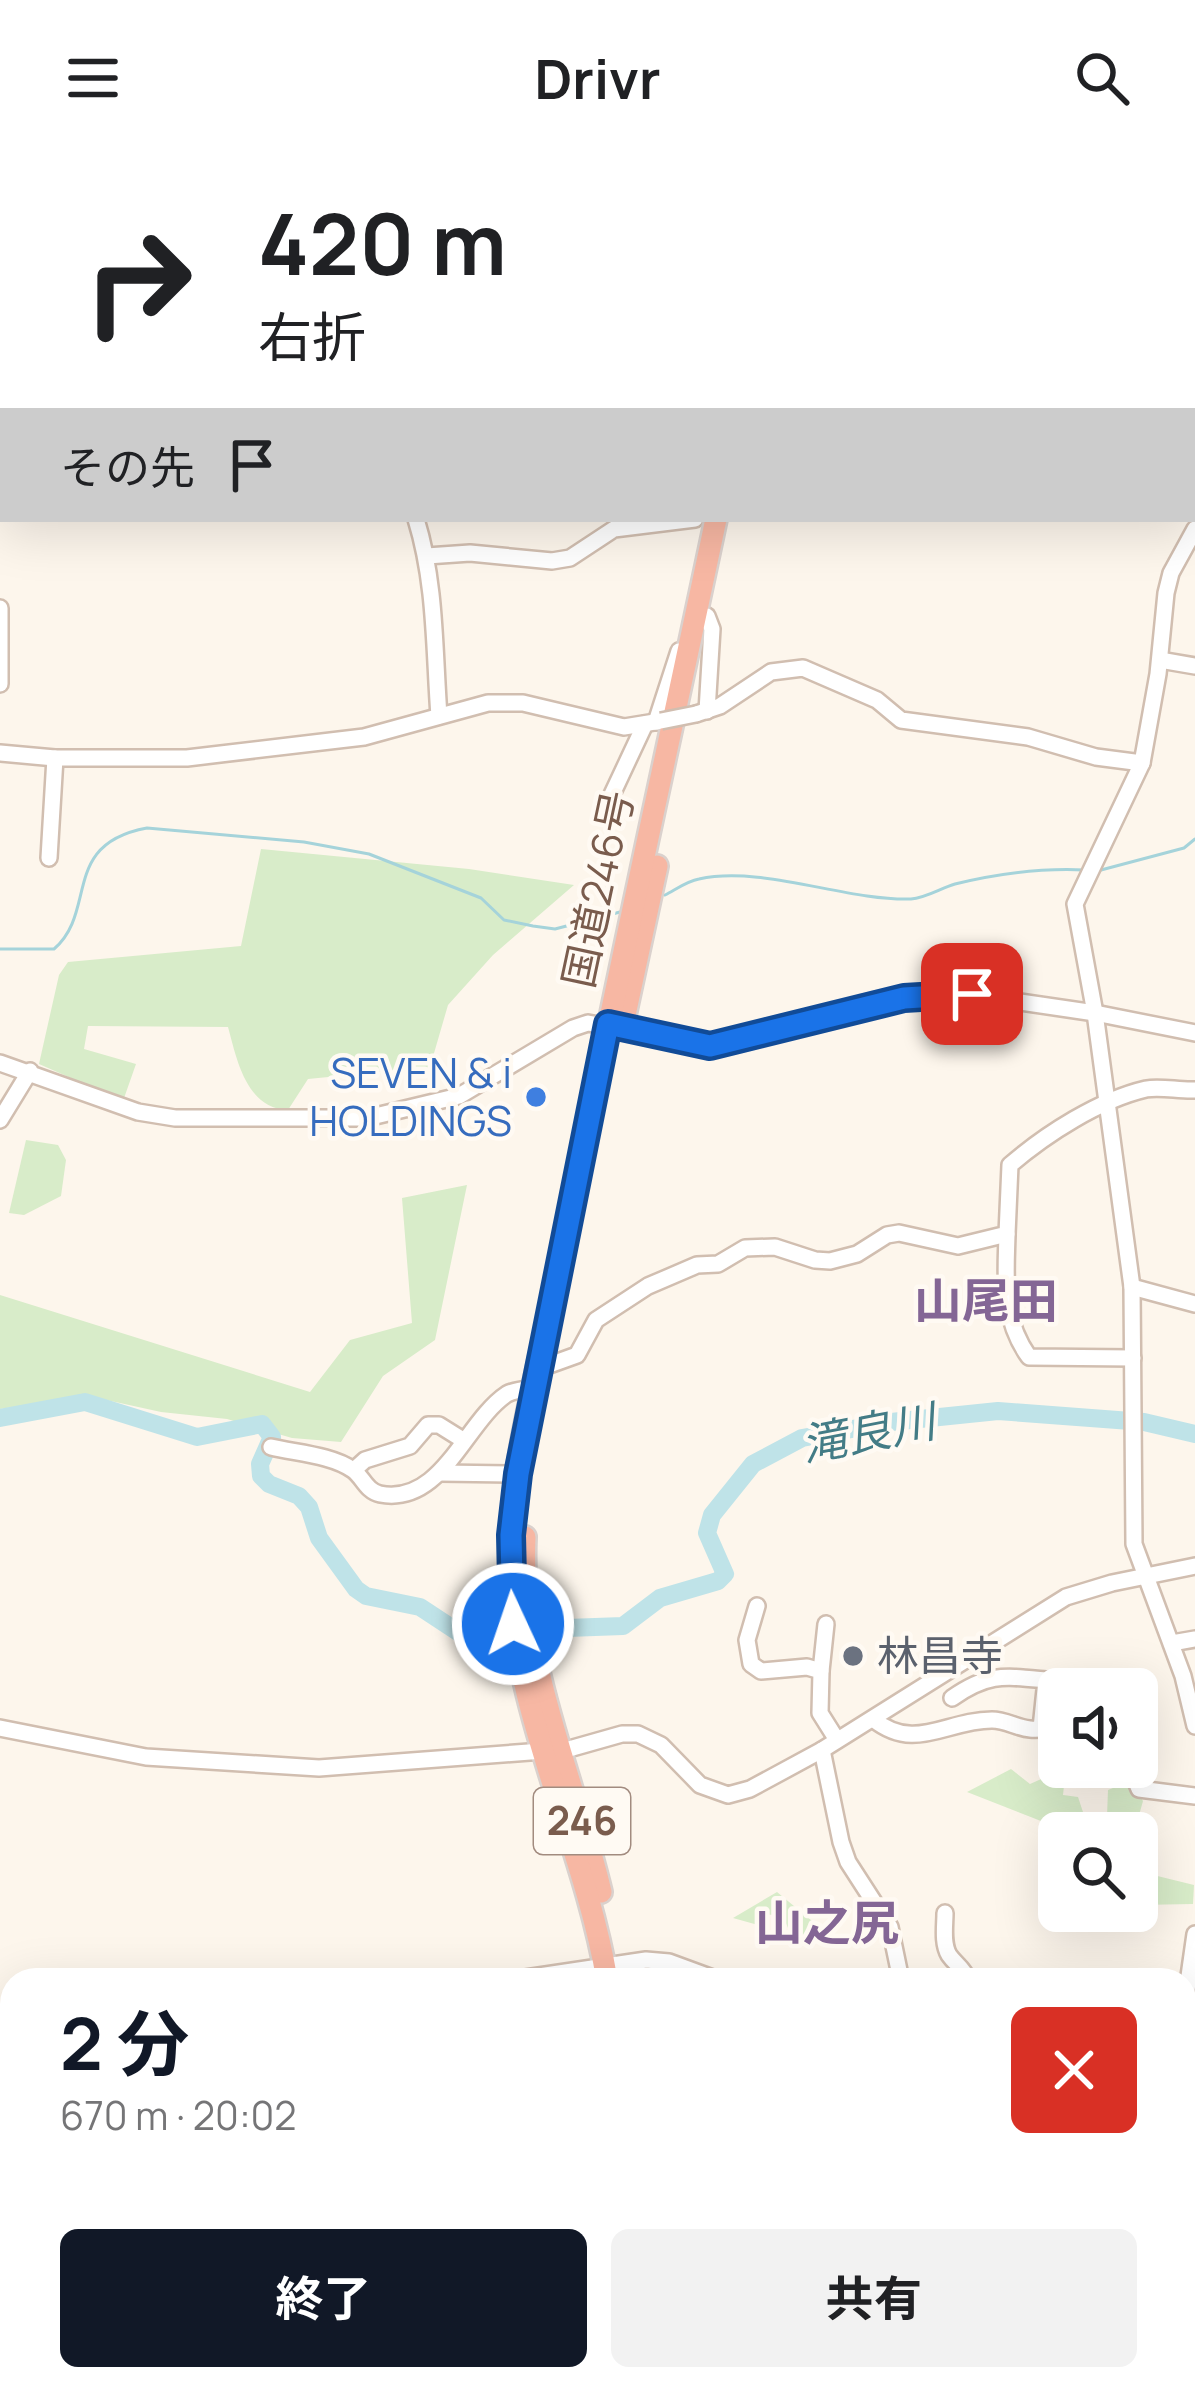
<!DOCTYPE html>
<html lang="ja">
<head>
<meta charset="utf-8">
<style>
  body { margin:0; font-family:Manrope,"Noto Sans JP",sans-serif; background:#f2f2f2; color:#202124; height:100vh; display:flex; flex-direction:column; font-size:45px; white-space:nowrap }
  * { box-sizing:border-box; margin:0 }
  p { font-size:39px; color:#757577 }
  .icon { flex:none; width:66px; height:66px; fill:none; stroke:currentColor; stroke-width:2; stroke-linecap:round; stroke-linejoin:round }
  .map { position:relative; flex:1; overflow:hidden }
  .side { position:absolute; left:0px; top:1812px; width:1197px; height:423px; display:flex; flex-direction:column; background:#fff; border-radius:36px 36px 0 0; box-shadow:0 12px 48px #0002 }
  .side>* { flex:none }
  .hud { position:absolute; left:0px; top:0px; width:1197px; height:366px; box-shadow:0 12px 48px #0002; background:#fff; color:#202124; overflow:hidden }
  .controls { position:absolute; left:1038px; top:1512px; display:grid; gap:24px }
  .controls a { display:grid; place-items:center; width:120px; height:120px; border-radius:18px; background:#fff; box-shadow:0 12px 48px #0002; font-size:60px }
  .pin { position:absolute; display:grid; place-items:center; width:102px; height:102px; color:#fff; margin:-51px; border-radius:24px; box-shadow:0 6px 18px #0006 }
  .me { position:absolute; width:132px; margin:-66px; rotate:357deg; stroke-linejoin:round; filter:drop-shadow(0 0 9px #0008) }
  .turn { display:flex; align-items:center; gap:42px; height:252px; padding:0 60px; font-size:54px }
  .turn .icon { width:156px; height:156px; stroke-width:2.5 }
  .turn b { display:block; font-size:84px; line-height:102px }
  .then { display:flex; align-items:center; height:114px; padding:0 60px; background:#0003; gap:24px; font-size:45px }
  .round { display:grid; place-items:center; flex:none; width:126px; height:126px; border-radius:18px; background:#f2f2f2 }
  .summary { display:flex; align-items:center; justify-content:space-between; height:204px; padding:0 60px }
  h1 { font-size:72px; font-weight:700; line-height:90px; color:#111827 }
  .button { display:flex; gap:24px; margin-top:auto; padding:24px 60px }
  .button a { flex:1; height:138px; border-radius:18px; background:#111827; color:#fff; font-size:48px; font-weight:700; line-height:138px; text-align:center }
  .button a+a { background:#f2f2f2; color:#202124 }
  header { display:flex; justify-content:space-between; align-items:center; height:156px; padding:0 60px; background:#fff; font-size:54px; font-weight:700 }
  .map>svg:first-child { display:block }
</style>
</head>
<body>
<header><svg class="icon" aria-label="menu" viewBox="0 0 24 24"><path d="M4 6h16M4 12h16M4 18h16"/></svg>Drivr<svg class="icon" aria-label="search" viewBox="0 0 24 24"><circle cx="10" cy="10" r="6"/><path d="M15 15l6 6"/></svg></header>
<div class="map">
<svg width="1195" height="2234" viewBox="0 0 1195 2234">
  <rect width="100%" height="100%" fill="#fdf6ec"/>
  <!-- green -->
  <g fill="#d8ecc9">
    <path d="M261 693 469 713 574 729 493 799 448 849 430 911 308 923 288 954C246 952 237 904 228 871L88 870 84 893 136 908 123 945 39 908 59 819 68 806 241 790Z"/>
    <path d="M26 984 58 989 66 1004 61 1040 24 1059 9 1057Z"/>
    <path d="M467 1029 435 1184 383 1220 341 1286 292 1282 227 1263 161 1256 88 1240 0 1253V1139L310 1236 350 1184 412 1167 402 1042Z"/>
    <path d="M1066 1612 1063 1639 1078 1641 1083 1656 1107 1660 1108 1634 1130 1625 1143 1645 1134 1677H1099L1100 1665 1046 1667 967 1636 1011 1613 1030 1628Z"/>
    <path d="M1137 1715 1194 1729 1193 1748 1137 1749Z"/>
    <path d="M777 1736 829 1779 825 1788 793 1784 783 1760 763 1758 758 1769 733 1762Z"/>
  </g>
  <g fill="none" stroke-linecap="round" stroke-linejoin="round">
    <!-- stream -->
    <g stroke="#a5d3da" stroke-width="3">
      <path d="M0 174 3 175"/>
      <path d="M1101 714 1184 692 1195 683"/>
      <path d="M665 739C675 734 687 725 699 723 762 709 846 745 911 743 926 742 941 732 955 728 996 718 1044 712 1085 714"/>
      <path d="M0 793H54C98 755 60 688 147 672L304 686 369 698 481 742 504 764 533 770 555 773 620 756"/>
      <path d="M1185 1903 1195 1904"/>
      <path d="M0 2134 12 2150"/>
    </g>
    <!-- river -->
    <g stroke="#bfe3e8" stroke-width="18">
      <path d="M1194 142H1195"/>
      <path d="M1194 350H1195"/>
      <path d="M0 1262 85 1246 197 1281 262 1268 272 1281 260 1308 261 1320 269 1328 299 1340 309 1351 319 1382 356 1433 366 1440 420 1451 461 1478 499 1487 567 1472 623 1470 660 1442 718 1425 725 1418 707 1377 712 1359 753 1308 802 1282 891 1266 998 1255 1144 1266 1195 1278"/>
      <path d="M1185 2220 1195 2223"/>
      <path d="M530 2223H562"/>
      <path d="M727 2223 735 2234"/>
      <path d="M1122 2223H1156"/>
      <path d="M634 2226 678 2223"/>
      <path d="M1041 2234 1056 2223"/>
    </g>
    <defs>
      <g id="minor">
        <path d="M637 0 639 3"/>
        <path d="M983 3 985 0"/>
        <path d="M0 16 3 17"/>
        <path d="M1194 225H1195"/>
        <path d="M0 300H3"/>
        <path d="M0 341H3"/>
        <path d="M416 363C436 428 434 492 439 560"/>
        <path d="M1195 373 1171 417 1166 437 1158 518 1142 607 1075 748 1095 857 1132 1131 1134 1388 1183 1520 1195 1570"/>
        <path d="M427 400 470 397 552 405 570 402 614 373 695 363"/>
        <path d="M0 452V528"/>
        <path d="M1160 504 1195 510"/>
        <path d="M707 555 712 473 707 460"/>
        <path d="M696 558 720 550 771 516 803 512 877 544 901 564 1028 581 1096 601 1142 607"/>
        <path d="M656 566 679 495"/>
        <path d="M0 597 55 602H187L364 581 488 547H523L624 571 661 565"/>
        <path d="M608 647 645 568"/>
        <path d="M49 702 55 602"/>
        <path d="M0 907 138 956 175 962H367L459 940 573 872 588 867 710 890 888 846 972 839 1095 857 1195 877"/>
        <path d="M0 964 30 915"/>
        <path d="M1007 1078C1006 1122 1001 1162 1029 1201L1133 1202"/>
        <path d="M1132 1131 1195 1148"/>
        <path d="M552 1208 577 1199 596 1164 648 1130 697 1109 718 1108 745 1092 775 1091 815 1104 830 1105 857 1098 887 1079 899 1077 958 1090 1007 1078 1010 1009C1046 978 1099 944 1146 933 1161 930 1179 935 1195 934"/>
        <path d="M271 1291C296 1297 332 1299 353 1314 363 1321 366 1335 380 1338 442 1350 465 1266 507 1238 514 1234 526 1233 534 1232"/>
        <path d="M354 1314 365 1304 410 1290 428 1269H439L463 1284"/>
        <path d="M440 1317 518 1318"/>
        <path d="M757 1450 747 1484 751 1508 761 1515 807 1511 821 1515 820 1557 837 1584"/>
        <path d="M1172 1487 1195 1483"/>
        <path d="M821 1515 826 1468"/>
        <path d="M952 1542C988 1517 1003 1520 1046 1524L1041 1572"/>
        <path d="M873 1563C915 1597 946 1564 992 1564 1006 1564 1017 1572 1030 1573 1039 1574 1050 1572 1059 1572"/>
        <path d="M0 1572 146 1601 319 1612 569 1593 622 1578H638L661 1589 700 1629 728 1639 750 1633 822 1594 1066 1441 1112 1427 1195 1410"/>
        <path d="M822 1594 841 1686 848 1706 890 1771 901 1824"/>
        <path d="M1130 1611 1139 1633 1195 1640"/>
        <path d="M945 1757C945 1770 942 1787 949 1799 956 1809 963 1811 968 1824"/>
        <path d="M512 1824 646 1804 669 1806 718 1824"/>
        <path d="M967 1824H1004"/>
        <path d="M1185 1848 1195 1778"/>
        <path d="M0 1966 12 1959"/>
        <path d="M1185 2036 1195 2035"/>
        <path d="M0 2092 12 2093"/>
        <path d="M1185 2204 1195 2205"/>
        <path d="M495 2223 502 2234"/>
        <path d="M368 2234 382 2223"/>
        <path d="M1110 2234 1112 2223"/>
      </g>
      <g id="major">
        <path d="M1018 0 1050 3"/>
        <path d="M1194 11H1195"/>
      </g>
      <g id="highway">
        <path d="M831 3 833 0"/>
        <path d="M622 873 657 710"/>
        <path d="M525 1381C519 1505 573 1618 601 1736"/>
        <path d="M607 1824C584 1688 514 1559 510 1420 507 1306 545 1192 566 1081 612 841 666 602 716 363"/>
        <path d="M605 2234V2223"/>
      </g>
    </defs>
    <!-- minor casing -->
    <use href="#minor" stroke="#d1beb0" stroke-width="20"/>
    <!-- major casing -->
    <use href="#major" stroke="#dad1cd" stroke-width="22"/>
    <!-- highway casing -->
    <use href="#highway" stroke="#dad1cd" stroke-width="26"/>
    <!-- minor -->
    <use href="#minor" stroke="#fff" stroke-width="15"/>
    <!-- major -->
    <use href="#major" stroke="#fbd9a5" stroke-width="18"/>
    <!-- highway -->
    <use href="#highway" stroke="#f7b7a3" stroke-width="21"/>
    <defs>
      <path id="minor-bridge" d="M661 565 696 558"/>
    </defs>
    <!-- minor-bridge casing -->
    <use href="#minor-bridge" stroke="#d1beb0" stroke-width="20" stroke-linecap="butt"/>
    <!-- minor-bridge -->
    <use href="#minor-bridge" stroke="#fff" stroke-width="15"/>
  </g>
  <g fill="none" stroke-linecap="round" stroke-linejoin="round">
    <defs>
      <path id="route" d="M513 1468 511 1379 518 1318 608 868 710 890 904 842 972 838"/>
    </defs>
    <!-- route casing -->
    <use href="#route" stroke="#114b97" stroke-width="30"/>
    <!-- route -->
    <use href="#route" stroke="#1a73e8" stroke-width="21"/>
  </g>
  <!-- markers -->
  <circle fill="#3f7fe0" stroke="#fffaf3" stroke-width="4.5" cx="536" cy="941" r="12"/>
  <circle fill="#6b7280" stroke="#fffaf3" stroke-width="4.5" cx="853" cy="1500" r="12"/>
  <g text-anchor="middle" stroke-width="9" stroke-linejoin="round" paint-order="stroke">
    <!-- shield labels -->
    <rect fill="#fffaf3" stroke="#a28b7f" stroke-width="3" x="534" y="1632" width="96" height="66" rx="9"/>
    <g font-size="39" font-weight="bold" fill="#7a5c4d">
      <text x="582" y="1679">246</text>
    </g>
    <!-- street labels -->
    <g font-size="42" fill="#7a5c4d" stroke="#fffaf3">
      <text transform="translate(598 733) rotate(-78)" y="15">国道246号</text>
    </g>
    <!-- shop labels -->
    <g font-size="42" fill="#366cbe" stroke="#fffaf3" text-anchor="end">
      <text x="512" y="932">SEVEN &amp; i<tspan x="512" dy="48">HOLDINGS</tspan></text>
    </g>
    <!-- worship labels -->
    <g font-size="42" fill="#5b616d" stroke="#fffaf3" text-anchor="start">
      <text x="877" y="1515">林昌寺</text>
    </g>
    <!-- water labels -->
    <g font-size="45" font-style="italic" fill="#437c86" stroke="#fffaf3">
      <text transform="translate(868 1277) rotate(-11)" y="16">滝良川</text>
    </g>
    <!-- quarter labels -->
    <g font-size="48" font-weight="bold" fill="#846695" stroke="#fffaf3">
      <text x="986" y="1162">山尾田</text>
      <text x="827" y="1784">山之尻</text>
    </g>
  </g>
</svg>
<div class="controls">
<a><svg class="icon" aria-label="sound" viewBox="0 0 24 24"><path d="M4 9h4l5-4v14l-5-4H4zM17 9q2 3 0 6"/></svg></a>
<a><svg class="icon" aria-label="search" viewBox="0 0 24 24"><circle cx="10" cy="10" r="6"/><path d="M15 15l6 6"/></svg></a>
</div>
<div class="pin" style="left:972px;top:838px;background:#d93025"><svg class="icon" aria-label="arrive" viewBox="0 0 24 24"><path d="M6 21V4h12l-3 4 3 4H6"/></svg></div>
<svg class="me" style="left:513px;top:1468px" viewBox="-20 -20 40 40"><circle r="17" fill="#1a73e8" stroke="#fff" stroke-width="3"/><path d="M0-11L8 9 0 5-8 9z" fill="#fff"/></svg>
<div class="hud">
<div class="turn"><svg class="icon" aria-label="right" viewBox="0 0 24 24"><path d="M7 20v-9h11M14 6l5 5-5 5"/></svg><div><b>420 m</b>右折</div></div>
<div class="then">その先<svg class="icon" aria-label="arrive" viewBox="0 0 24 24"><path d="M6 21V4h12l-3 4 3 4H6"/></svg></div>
</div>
<section class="side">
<div class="summary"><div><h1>2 分</h1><p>670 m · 20:02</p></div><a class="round" style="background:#d93025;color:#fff"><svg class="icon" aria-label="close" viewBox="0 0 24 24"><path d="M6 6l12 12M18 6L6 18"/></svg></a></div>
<div class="button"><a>終了</a><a>共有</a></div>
</section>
</div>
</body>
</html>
